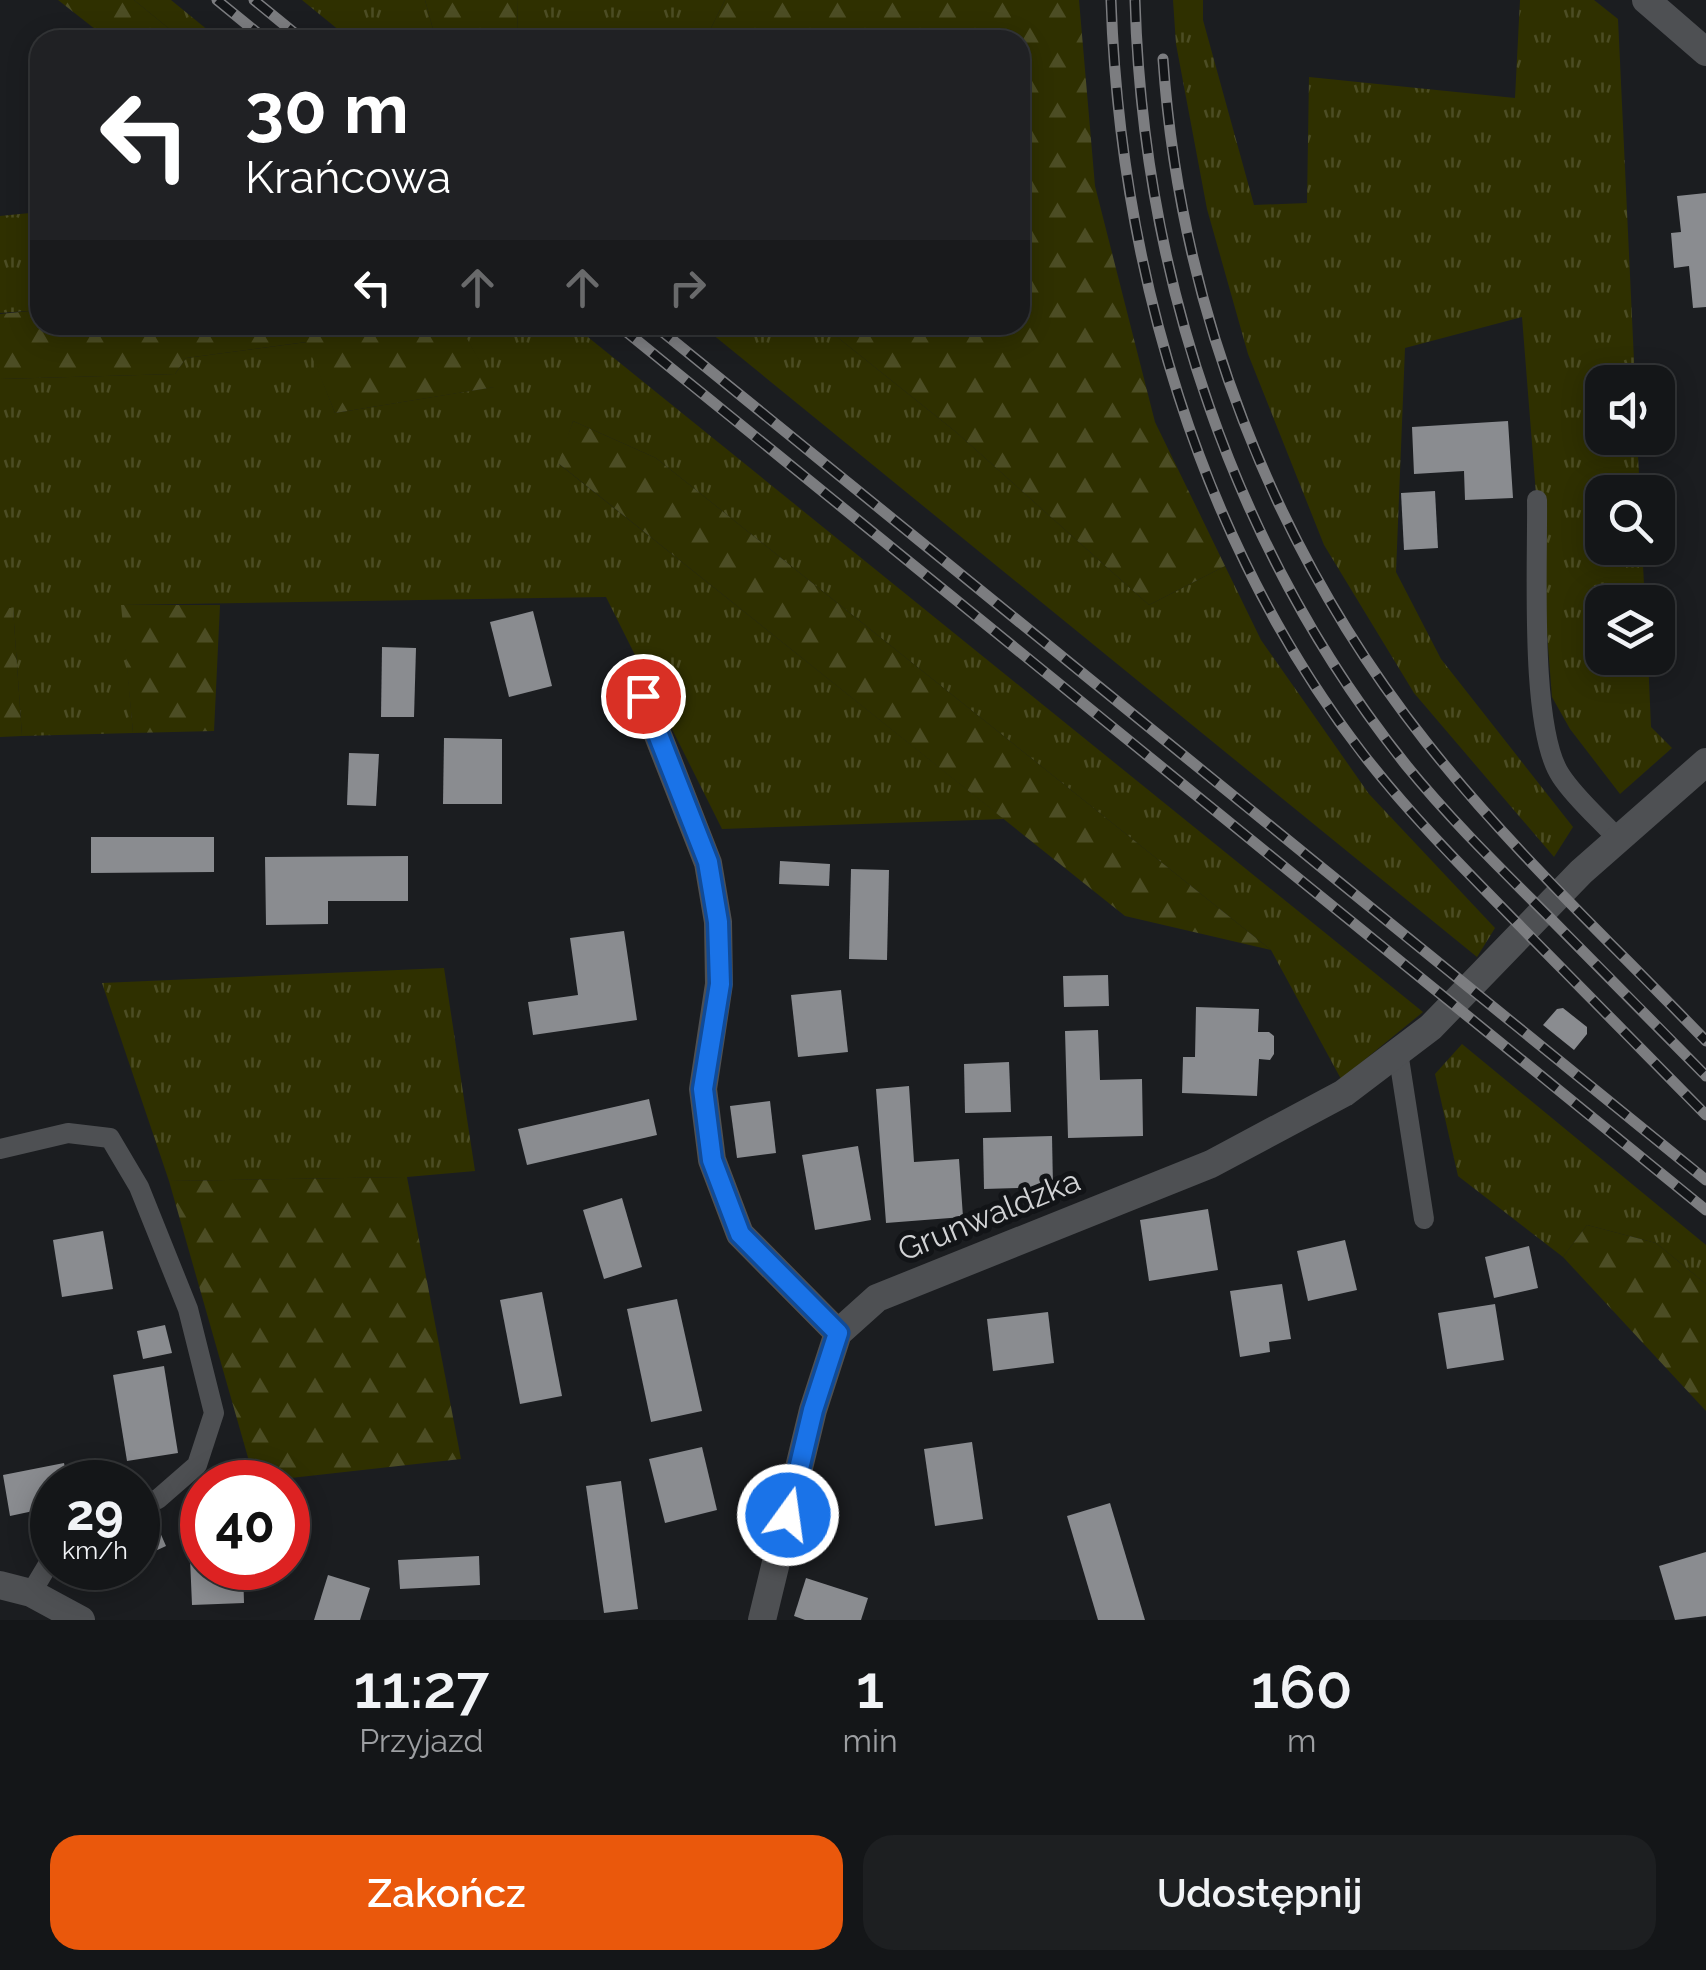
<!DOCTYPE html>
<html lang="pl">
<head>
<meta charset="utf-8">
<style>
  body { margin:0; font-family:Raleway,sans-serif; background:#1d1f21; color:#f1f3f6; height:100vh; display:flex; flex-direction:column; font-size:38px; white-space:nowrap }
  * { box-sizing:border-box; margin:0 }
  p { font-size:32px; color:#9d9fa2 }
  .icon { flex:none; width:55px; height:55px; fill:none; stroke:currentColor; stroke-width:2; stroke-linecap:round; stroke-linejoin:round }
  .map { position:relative; height:1620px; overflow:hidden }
  .drawer { display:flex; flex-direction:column; background:#141618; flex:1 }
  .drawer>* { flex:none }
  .hud { position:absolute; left:30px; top:30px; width:1000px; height:305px; border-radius:30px; box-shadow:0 5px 25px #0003,0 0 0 2px #333537; background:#202124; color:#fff; overflow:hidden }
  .fabs { position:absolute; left:1585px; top:365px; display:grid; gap:20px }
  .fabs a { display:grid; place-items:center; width:90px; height:90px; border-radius:20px; background:#141618; box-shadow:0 5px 25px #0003,0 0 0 2px #333537; font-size:50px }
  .speed { position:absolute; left:30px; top:1460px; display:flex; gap:20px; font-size:50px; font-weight:700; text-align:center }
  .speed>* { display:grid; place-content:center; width:130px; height:130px; border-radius:50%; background:#141618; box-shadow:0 5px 25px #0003,0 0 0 2px #333537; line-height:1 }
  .speed small { font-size:25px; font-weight:400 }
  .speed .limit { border:15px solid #d22; background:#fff; color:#111 }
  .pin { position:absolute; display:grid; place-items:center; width:85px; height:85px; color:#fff; margin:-42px; border:5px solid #fff; border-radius:50%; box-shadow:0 2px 10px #0007 }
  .me { position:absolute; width:110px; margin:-55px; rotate:14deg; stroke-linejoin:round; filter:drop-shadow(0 0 8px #0008) }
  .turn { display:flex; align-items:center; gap:35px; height:210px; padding:0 50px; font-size:45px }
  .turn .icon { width:130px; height:130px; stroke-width:2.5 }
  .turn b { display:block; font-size:70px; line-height:85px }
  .lanes { display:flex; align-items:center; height:95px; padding:0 50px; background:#0003; justify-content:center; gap:50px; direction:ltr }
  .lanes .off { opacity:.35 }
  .eta { display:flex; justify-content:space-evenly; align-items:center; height:170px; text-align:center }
  .eta b { font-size:60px; font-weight:600; line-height:70px }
  .cta { display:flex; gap:20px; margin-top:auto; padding:20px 50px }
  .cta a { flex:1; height:115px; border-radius:30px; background:#ea580c; color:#fff; font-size:40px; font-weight:600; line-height:115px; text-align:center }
  .cta a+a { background:#1d1f21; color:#f1f3f6 }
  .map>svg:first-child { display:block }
</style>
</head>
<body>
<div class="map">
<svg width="1706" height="1620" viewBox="0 0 1706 1620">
  <defs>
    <pattern id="grass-tufts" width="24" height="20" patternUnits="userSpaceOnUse" patternTransform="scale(2.5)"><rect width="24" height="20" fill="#2f3000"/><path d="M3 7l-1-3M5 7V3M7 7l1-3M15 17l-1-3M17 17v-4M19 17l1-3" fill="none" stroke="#4c4d24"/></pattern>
    <pattern id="forest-firs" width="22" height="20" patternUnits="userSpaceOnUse" patternTransform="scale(2.5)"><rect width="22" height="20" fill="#2f3000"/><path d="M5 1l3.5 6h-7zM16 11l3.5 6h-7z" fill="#4c4d24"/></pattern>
  </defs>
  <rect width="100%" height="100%" fill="#1b1d20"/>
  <!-- grass -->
  <g fill="url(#grass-tufts)">
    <path d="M134 0H171L220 40H183Z"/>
    <path d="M302 0H425L436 40H351Z"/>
    <path d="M517 0H725L705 40H518Z"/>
    <path d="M1173 0H1203V20L1254 205 1307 203 1309 77 1515 98 1520 0H1594L1618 19 1635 382H1602V438H1637L1640 492H1602V548H1642L1645 602H1602V658H1648L1651 727 1672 748 1620 794 1570 729 1552 697 1522 317 1405 348 1396 572 1441 659 1573 827 1554 857 1414 693 1324 545 1248 354 1207 209 1176 44Z"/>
    <path d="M40 212V310L0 313V216Z"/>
    <path d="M459 325H573L1423 1012 1341 1079 1271 950 656 458 573 421 559 464 1004 819 722 829 606 597 122 605 133 733 22 736 13 609 0 608V379L175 374 186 358 307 342 335 413 494 387Z"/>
    <path d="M701 325H822L956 432 1149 605 1225 566 1261 640 1369 794 1495 928 1477 957Z"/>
    <path d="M444 968 475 1171 407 1177 169 1181 102 983Z"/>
    <path d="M1462 1044 1706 1245V1284L1656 1243 1587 1225 1563 1257 1458 1176 1435 1074Z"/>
  </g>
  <!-- forest -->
  <g fill="url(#forest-firs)">
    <path d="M58 0H134L183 40H109Z"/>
    <path d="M425 0H517L518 40H436Z"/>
    <path d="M725 0H1079L1095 186 1155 422 1225 566 1149 605 956 432 822 325H1020V40H705Z"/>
    <path d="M40 310V325H459L495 387 335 413 306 342 186 358 175 374 0 379V314Z"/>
    <path d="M573 421 656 458 1271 950 1125 916 558 463Z"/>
    <path d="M121 605H220L214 731 133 733Z"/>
    <path d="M0 608H13L22 736 0 737Z"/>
    <path d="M407 1177 461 1459 255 1482 169 1181Z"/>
    <path d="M1587 1225 1656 1243 1706 1284V1411L1563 1257Z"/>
  </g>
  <!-- building -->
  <g fill="#8a8c90">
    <path d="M1706 193V307L1693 308 1689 266 1674 268 1671 233 1681 232 1677 196Z"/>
    <path d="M1508 421 1513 498 1465 500 1464 471 1414 474 1412 427Z"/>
    <path d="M1435 491 1438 548 1404 550 1401 493Z"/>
    <path d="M533 611 552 686 509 697 490 622Z"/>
    <path d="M382 647 416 648 414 717H381Z"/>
    <path d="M444 738 502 739V804H443Z"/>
    <path d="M349 753 379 754 376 806 347 805Z"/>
    <path d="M91 837H214V872L91 873Z"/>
    <path d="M408 856V901H328V924L266 925 265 857Z"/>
    <path d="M780 861 830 864 829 886 779 884Z"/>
    <path d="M851 869 889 870 887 960 849 959Z"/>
    <path d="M624 931 637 1020 533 1035 528 1002 578 995 570 938Z"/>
    <path d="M1108 975 1109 1006 1064 1007 1063 976Z"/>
    <path d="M841 990 848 1052 798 1057 791 995Z"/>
    <path d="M1196 1007 1259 1009 1258 1032H1269L1274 1036V1054L1270 1060 1259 1059 1257 1096 1182 1093 1183 1057H1195Z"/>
    <path d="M1563 1008 1587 1027V1034L1574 1050 1543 1025 1557 1009Z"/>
    <path d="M1098 1030 1100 1080 1142 1079 1143 1136 1068 1138 1065 1031Z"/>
    <path d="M1009 1062 1011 1112 965 1113 964 1064Z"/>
    <path d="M909 1086 914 1162 959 1159 963 1217 886 1223 876 1089Z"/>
    <path d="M649 1099 657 1135 527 1165 518 1129Z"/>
    <path d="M770 1101 776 1153 737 1158 730 1106Z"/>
    <path d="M1052 1136 1053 1187 984 1189 983 1138Z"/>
    <path d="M858 1146 871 1220 815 1230 802 1155Z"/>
    <path d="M622 1198 642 1267 604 1279 583 1210Z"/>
    <path d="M1208 1209 1218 1270 1149 1281 1140 1220Z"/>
    <path d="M103 1231 113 1289 62 1297 53 1240Z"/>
    <path d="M1345 1240 1357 1290 1308 1301 1297 1251Z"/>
    <path d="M1529 1246 1538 1288 1494 1298 1485 1257Z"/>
    <path d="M1282 1284 1291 1339 1269 1342 1270 1352 1240 1357 1230 1291Z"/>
    <path d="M542 1292 562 1396 520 1404 500 1300Z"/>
    <path d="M677 1299 702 1411 651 1422 627 1309Z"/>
    <path d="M1495 1304 1504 1360 1447 1369 1438 1313Z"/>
    <path d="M1048 1312 1054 1363 993 1371 987 1319Z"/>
    <path d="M165 1325 172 1353 143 1359 137 1331Z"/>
    <path d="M164 1366 178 1453 127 1461 113 1375Z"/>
    <path d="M972 1442 983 1519 935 1526 924 1449Z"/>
    <path d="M702 1447 717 1510 665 1523 649 1459Z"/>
    <path d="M64 1463 68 1482H52V1507L10 1516 3 1475Z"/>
    <path d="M621 1481 638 1609 604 1613 586 1486Z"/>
    <path d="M1110 1503 1145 1620H1098L1067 1516Z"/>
    <path d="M152 1514 166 1546 138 1559V1521Z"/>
    <path d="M1706 1552V1616L1675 1620 1659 1566Z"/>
    <path d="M479 1556 480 1585 400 1589 398 1560Z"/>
    <path d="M190 1558H202V1568H243L244 1603 192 1605Z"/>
    <path d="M87 1568H120L93 1580Z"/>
    <path d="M328 1575 370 1588 360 1620H314Z"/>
    <path d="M806 1578 868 1598 861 1620H805L794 1616Z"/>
  </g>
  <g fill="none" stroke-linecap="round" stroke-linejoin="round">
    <!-- service -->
    <g stroke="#4e5053" stroke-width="20">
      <path d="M1537 500C1538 563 1529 729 1561 776 1576 799 1600 819 1618 839"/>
      <path d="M1398 1052 1424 1219"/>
      <path d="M0 1149 68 1133 110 1138 139 1187 188 1309 214 1413 197 1465 158 1499 138 1506"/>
      <path d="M31 1593 52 1558"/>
    </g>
    <!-- minor -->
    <g stroke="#4e5053" stroke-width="28">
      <path d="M643 697 708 863 718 922 719 984 703 1089 712 1160 740 1234 838 1333"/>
      <path d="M0 1585 31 1593 81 1620"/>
    </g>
    <!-- tertiary -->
    <g stroke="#4e5053" stroke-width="28">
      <path d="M1646 0 1706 52"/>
      <path d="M762 1620 813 1410 838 1333 877 1298 1211 1164 1344 1093 1431 1027 1581 872 1706 762"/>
    </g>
    <defs>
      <g id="rail">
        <path d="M217 0 266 40"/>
        <path d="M254 0 303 40"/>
        <path d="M1111 0C1120 266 1199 541 1363 754 1411 816 1466 871 1521 927 1582 989 1644 1052 1706 1115"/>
        <path d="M1135 0C1143 276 1233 549 1406 765 1449 818 1498 866 1546 914 1600 968 1653 1022 1706 1076"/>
        <path d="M1163 59C1180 307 1272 547 1426 742 1510 849 1612 943 1706 1041"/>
        <path d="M618 325 1706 1210"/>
        <path d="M654 325 1706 1180"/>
      </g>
    </defs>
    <!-- rail casing -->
    <use href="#rail" stroke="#7c7d80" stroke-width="11"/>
    <!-- rail -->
    <use href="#rail" stroke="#121417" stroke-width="8" stroke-dasharray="22" stroke-linecap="butt"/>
  </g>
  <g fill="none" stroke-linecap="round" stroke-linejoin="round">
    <defs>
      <path id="route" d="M643 696 708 862 718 922 720 984 703 1089 712 1160 740 1234 838 1333 813 1410 788 1515"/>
    </defs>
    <!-- route casing -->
    <use href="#route" stroke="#114b97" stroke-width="25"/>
    <!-- route -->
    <use href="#route" stroke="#1a73e8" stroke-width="18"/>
  </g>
  <g text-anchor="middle" stroke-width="10" stroke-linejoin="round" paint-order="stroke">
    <!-- street labels -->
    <g font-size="32" fill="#d2d3d5" stroke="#121417">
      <text transform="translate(989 1215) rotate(-22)" y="11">Grunwaldzka</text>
    </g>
  </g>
</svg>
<div class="fabs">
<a><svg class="icon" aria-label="sound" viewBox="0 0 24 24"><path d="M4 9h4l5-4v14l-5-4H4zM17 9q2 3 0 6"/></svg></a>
<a><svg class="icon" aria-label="search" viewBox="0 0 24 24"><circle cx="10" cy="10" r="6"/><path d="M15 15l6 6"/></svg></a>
<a><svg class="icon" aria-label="layers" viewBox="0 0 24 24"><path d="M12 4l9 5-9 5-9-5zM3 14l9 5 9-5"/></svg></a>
</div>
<div class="speed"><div>29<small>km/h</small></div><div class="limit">40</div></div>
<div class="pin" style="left:643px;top:696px;background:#d93025"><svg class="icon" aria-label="arrive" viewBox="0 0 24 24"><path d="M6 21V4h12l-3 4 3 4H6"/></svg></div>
<svg class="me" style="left:788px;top:1515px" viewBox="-20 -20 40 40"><circle r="17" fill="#1a73e8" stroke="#fff" stroke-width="3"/><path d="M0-11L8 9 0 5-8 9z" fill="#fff"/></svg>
<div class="hud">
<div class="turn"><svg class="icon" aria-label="left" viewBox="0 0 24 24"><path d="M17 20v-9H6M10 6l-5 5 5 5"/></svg><div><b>30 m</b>Krańcowa</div></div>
<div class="lanes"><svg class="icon" aria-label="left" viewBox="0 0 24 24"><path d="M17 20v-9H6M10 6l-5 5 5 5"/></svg><svg class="icon off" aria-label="ahead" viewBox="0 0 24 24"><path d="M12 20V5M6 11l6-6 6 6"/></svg><svg class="icon off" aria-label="ahead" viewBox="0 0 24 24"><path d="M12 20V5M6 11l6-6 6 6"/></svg><svg class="icon off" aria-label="right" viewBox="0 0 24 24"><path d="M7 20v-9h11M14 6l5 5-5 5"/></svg></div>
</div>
</div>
<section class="drawer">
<div class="eta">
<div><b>11:27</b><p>Przyjazd</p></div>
<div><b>1</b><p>min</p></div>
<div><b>160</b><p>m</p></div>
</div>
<div class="cta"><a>Zakończ</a><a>Udostępnij</a></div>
</section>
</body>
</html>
